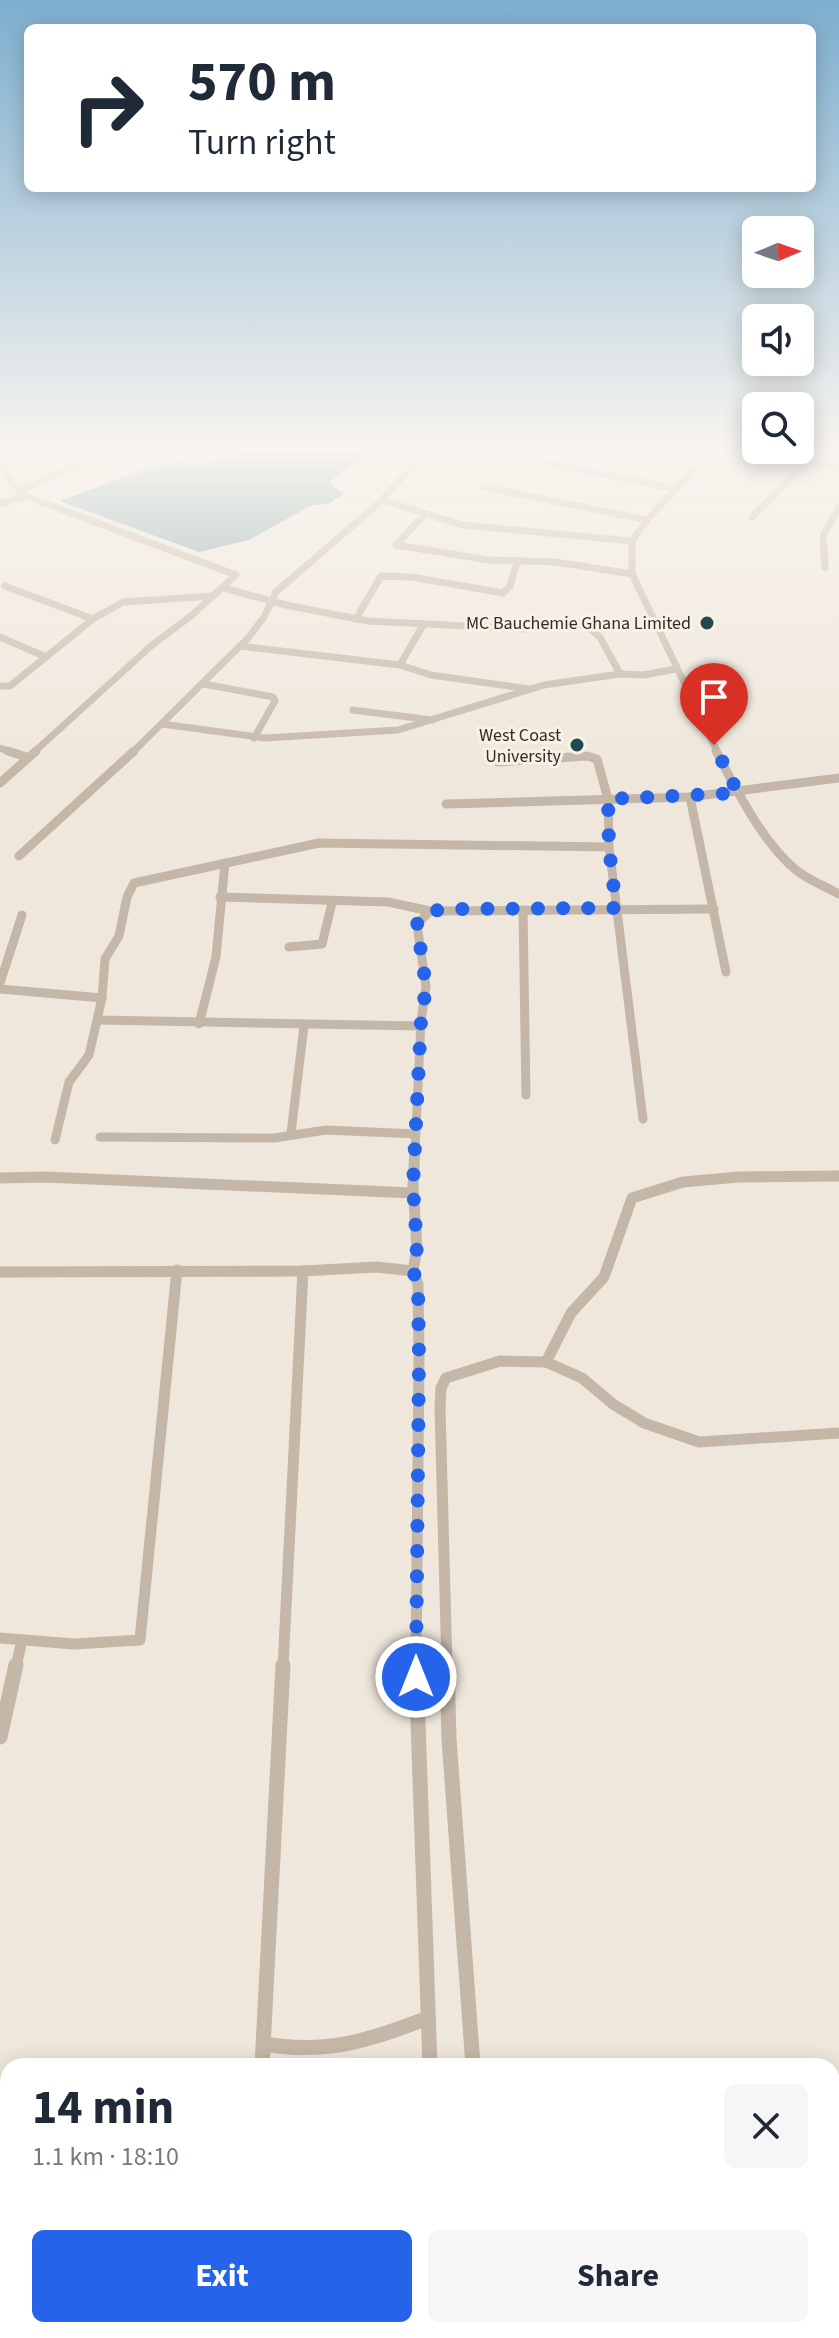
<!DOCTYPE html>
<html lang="en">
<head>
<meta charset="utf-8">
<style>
  body { margin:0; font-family:"Source Sans 3",sans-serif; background:#f6f6f7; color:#1f2937; height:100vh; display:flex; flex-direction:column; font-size:30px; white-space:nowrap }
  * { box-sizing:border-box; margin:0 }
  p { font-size:26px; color:#747a83 }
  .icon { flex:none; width:44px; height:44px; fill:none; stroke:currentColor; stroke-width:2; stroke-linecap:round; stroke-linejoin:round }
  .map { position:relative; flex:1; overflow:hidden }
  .drawer { position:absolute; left:0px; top:2058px; width:840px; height:280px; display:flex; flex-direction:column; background:#fff; border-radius:24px 24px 0 0; box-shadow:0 4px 20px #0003 }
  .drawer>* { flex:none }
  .banner { position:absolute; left:24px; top:24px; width:792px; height:168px; border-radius:12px; box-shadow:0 4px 20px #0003; background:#fff; color:#1f2937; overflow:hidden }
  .needle { width:52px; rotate:88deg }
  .fabs { position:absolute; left:742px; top:216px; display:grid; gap:16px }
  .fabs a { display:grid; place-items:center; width:72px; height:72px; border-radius:12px; background:#fff; box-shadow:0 4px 20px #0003; font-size:40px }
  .pin { position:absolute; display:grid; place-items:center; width:68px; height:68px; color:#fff; margin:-82px -34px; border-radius:50% 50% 50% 0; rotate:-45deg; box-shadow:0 0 8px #0007 }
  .pin .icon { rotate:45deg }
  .me { position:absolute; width:88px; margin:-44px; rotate:0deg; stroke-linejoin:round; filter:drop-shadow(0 0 6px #0008) }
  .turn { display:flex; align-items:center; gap:28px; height:168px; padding:0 32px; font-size:36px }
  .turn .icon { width:104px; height:104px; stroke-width:2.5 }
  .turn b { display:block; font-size:56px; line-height:68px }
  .round { display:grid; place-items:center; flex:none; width:84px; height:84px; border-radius:12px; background:#f6f6f7 }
  .head { display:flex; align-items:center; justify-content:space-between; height:136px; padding:0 32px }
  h1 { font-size:48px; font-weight:700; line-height:60px }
  .primary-button { display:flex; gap:16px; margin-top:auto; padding:16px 32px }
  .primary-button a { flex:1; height:92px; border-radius:12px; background:#2563eb; color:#fff; font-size:32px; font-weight:700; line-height:92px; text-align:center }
  .primary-button a+a { background:#f6f6f7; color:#1f2937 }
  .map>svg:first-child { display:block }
</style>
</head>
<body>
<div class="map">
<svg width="839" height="2338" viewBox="0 0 839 2338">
  <rect width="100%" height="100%" fill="#efe7db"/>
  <!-- water -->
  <path fill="#7da4a9" d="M258 447H364L360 452 362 457 329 482 343 494 328 504 312 505 249 540 199 552 60 501 140 471 170 463 201 464Z"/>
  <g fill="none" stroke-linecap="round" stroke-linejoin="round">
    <!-- minor-far3 -->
    <g stroke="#c5b7a8" stroke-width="7">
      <path d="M471 447 676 489"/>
      <path d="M627 447 703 460"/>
      <path d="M714 447 647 520 632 541V574L718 753"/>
      <path d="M807 462 839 468"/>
      <path d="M485 487 647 520"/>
      <path d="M20 490 118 447"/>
      <path d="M382 500 462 525 632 541"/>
      <path d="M0 504 26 496"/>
      <path d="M425 514 396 545 489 560 555 562 632 574"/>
      <path d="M752 517 804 465 815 447"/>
      <path d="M825 568 823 536 839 507"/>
      <path d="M5 586 93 619"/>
      <path d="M356 619 381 576 412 577 503 593 510 586 517 562"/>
      <path d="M0 637 46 657"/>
      <path d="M240 646 400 665 431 675 529 689"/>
      <path d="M400 665 423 625"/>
      <path d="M620 674 644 675 675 669"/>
      <path d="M204 684 273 697 275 701 254 738"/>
      <path d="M0 686H10L93 619 123 602 213 596"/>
      <path d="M353 710 432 720"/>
      <path d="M162 724 265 738 398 730 544 685 620 674 600 637 588 627 576 623 524 629 368 621 286 605 224 588"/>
      <path d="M0 748 14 753"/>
      <path d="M33 753 151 646 192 615 236 575 26 496 12 483 0 461 41 447"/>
      <path d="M132 753 249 637 264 617 276 592 379 503 430 447"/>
    </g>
    <!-- minor-far2 -->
    <g stroke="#c5b7a8" stroke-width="9">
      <path d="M8 751 26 757"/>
      <path d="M716 751C736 789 762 842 796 870 808 880 825 886 839 894"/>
      <path d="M498 762 587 756 597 759 608 799 609 847 643 1119"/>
      <path d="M0 783 36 751"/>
      <path d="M446 804 690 797"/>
      <path d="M19 856 134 751"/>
      <path d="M220 897 388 902 430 911 714 909"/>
      <path d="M523 910 526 1095"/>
      <path d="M289 947 322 944 332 903"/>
      <path d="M726 972 690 797 839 778"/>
      <path d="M0 983 22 915"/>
      <path d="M0 989 102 998"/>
      <path d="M98 1020 421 1026"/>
      <path d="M199 1024 216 957 225 863"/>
      <path d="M291 1133 304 1026"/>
      <path d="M100 1137 274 1138 326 1130 416 1134"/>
      <path d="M55 1140 69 1082 89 1055 102 998 105 959 119 936 127 897 134 883 319 843 609 847"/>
      <path d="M415 1150 421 1021 426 987 417 924 430 911"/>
    </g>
    <!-- minor-far1 -->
    <g stroke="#c5b7a8" stroke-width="11">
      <path d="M415 1148 413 1186 417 1248 413 1271 418 1284 419 1357 416 1667"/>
      <path d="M0 1178 45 1177 413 1193"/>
      <path d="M0 1272 303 1271 377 1267 413 1271"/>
      <path d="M546 1362 571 1313 604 1277 632 1198 683 1182 739 1177 839 1176"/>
      <path d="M0 1638 74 1644 140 1640 177 1270"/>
      <path d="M16 1667 22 1640"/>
      <path d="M283 1667 303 1271"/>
      <path d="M447 1667 440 1409 441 1388 446 1378 500 1361 546 1362 582 1378 613 1404 644 1423 699 1442 839 1433"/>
    </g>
    <!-- minor -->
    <g stroke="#c5b7a8" stroke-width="15">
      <path d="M416 1665 430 2066"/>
      <path d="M447 1665 449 1739 473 2066"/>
      <path d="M0 1737 16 1665"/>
      <path d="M264 2038V2044C328 2055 369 2040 428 2018"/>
      <path d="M262 2066 283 1665"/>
      <path d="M436 2330V2338"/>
      <path d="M486 2330V2338"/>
    </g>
  </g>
  <!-- sky -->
  <linearGradient id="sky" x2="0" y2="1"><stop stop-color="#7daecf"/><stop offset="0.58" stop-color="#f8f4ef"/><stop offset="1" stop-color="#f8f4ef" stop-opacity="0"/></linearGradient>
  <rect width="839" height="774" fill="url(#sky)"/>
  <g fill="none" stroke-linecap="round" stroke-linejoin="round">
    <!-- route -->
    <path stroke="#2563eb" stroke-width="14" stroke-dasharray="0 25.2" d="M416 1677 419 1357 418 1284 413 1271 417 1248 413 1186 421 1021 426 987 417 924 430 911 452 909 616 908 609 847 608 799 738 793 714 745"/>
  </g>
  <!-- markers -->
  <g fill="#214a50" stroke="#f7f1e6" stroke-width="3">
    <circle cx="707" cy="623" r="8"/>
    <circle cx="577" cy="745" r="8"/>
  </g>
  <g text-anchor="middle" stroke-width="6" stroke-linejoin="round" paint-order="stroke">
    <!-- far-poi labels -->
    <g font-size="18" fill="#332c27" stroke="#f7f1e6" text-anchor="end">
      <text x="691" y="629">MC Bauchemie Ghana Limited</text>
      <text x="561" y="741">West Coast<tspan x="561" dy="21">University</tspan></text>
    </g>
  </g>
</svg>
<div class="fabs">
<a><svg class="needle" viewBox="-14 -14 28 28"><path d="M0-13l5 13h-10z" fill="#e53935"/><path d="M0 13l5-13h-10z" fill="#747a83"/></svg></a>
<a><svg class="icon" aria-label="sound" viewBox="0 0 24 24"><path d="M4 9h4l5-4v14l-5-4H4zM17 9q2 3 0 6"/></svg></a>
<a><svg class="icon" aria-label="search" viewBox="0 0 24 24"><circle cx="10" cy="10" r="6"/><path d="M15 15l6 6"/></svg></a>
</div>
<div class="pin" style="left:714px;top:745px;background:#d93025"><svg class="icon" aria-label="arrive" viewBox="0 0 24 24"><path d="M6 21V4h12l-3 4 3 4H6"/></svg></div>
<svg class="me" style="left:416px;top:1677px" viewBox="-20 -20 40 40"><circle r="17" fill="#2563eb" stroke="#fff" stroke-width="3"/><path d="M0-11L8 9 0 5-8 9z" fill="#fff"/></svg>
<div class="banner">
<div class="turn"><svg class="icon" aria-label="right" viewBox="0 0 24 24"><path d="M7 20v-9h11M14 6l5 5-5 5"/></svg><div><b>570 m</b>Turn right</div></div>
</div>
<section class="drawer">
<div class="head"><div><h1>14 min</h1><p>1.1 km · 18:10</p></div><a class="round"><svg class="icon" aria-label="close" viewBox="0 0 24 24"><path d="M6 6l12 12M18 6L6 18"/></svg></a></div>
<div class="primary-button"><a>Exit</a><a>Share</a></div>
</section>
</div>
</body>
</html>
